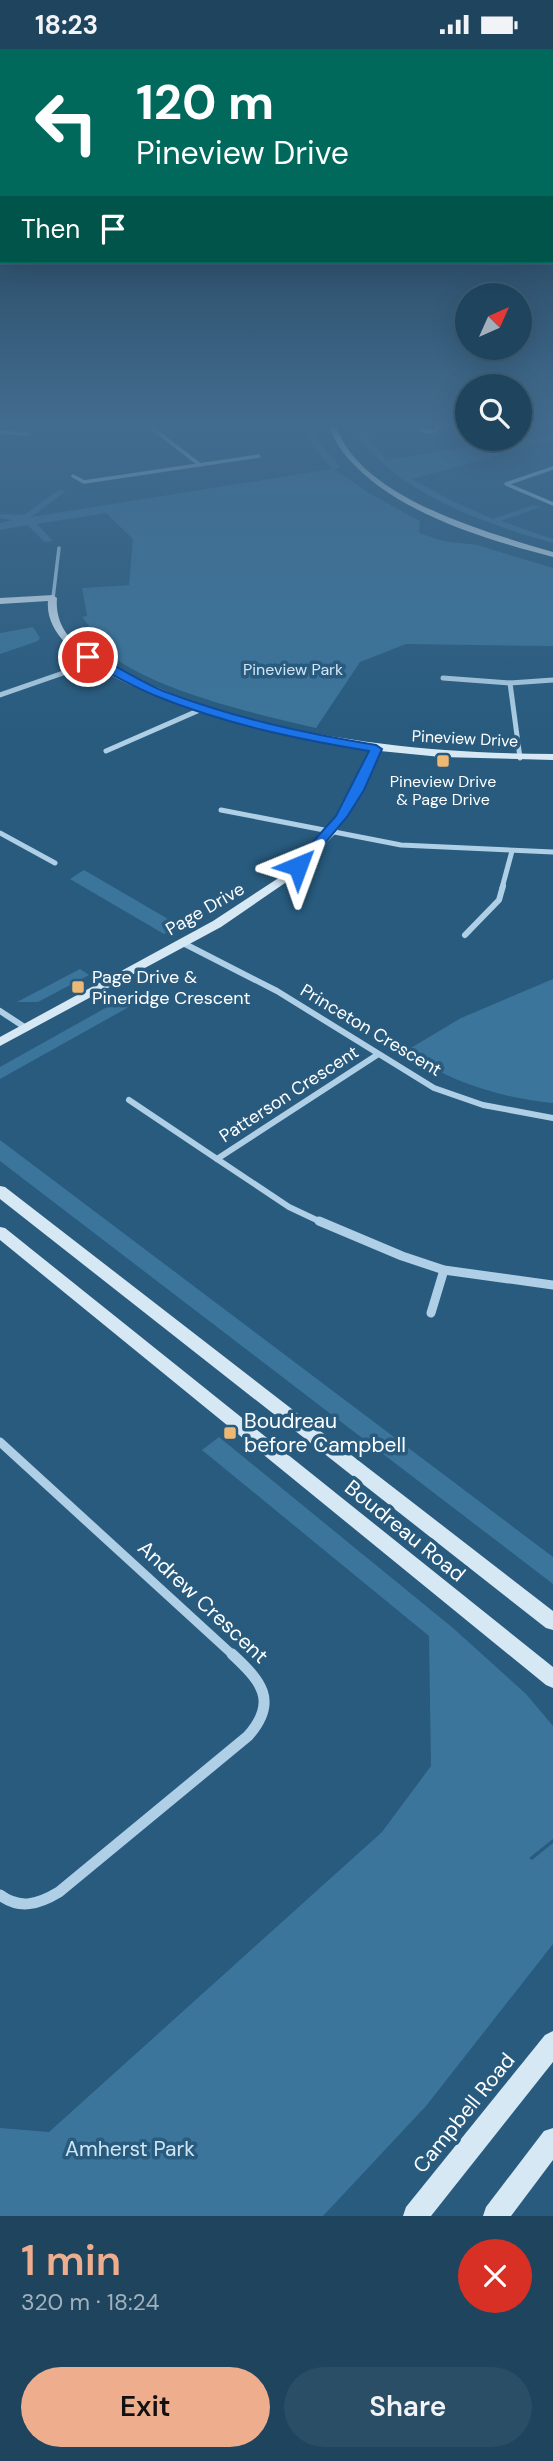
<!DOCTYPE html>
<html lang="en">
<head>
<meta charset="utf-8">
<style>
  body { margin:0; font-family:"DM Sans",sans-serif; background:#2b4e67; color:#f1f3f6; height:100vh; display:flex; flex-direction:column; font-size:26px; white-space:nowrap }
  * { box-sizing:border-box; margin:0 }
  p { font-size:23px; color:#a1b0bc }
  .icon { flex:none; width:38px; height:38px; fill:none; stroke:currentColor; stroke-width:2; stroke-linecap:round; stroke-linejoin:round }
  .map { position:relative; height:2167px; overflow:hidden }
  .drawer { display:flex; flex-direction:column; background:#1e445e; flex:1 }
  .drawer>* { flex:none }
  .hud { position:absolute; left:0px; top:0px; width:553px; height:214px; box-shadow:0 7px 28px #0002,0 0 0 2px #3c5c73; background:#00695c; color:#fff; overflow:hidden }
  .needle { width:46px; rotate:45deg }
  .controls { position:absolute; left:455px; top:234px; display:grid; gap:14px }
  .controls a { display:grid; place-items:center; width:77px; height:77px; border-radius:50%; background:#1e445e; box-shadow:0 7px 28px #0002,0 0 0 2px #3c5c73; font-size:35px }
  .pin { position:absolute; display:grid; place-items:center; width:60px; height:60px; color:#fff; margin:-30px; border:4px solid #fff; border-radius:50%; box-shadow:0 2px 7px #0007 }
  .me { position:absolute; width:77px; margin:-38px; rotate:44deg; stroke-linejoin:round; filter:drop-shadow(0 0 5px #0008) }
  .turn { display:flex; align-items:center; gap:24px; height:147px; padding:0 21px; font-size:32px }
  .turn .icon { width:91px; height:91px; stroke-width:2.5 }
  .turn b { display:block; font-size:49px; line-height:60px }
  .then { display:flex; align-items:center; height:66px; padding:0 21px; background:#0003; gap:14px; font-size:26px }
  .round { display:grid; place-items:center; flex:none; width:74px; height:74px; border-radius:37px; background:#2b4e67 }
  .headline { display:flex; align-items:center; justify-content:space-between; height:119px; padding:0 21px }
  h1 { font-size:42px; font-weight:600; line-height:52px; color:#eead8d }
  .button { display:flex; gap:14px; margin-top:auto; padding:14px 21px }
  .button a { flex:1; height:80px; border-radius:42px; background:#eead8d; color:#111; font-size:28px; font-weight:600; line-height:80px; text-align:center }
  .button a+a { background:#2b4e67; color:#f1f3f6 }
  .status { display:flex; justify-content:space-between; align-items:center; height:49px; padding:0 35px; background:#1e445e; direction:ltr }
  .status svg { height:19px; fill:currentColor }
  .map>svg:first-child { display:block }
</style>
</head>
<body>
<div class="status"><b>18:23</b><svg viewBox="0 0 49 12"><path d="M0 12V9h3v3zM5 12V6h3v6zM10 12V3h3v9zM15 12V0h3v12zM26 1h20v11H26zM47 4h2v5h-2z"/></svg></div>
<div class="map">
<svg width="553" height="2167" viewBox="0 0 553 2167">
  <rect width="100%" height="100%" fill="#285b7e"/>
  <!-- green -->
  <g fill="#3c759b">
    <path d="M305 379H313L323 398 340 418 334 420 370 445 420 472 419 484 443 492 477 496 553 519V597L406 595 360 613 316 679C248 663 128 637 83 582L92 581 82 568 87 567 82 539 129 536 133 490 106 464 37 475 53 492 45 493 27 476 0 481V474L12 471 0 469V465L24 466 59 441 66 442 31 468 332 420 314 398Z"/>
    <path d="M355 379H363L376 399 387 411 553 384V391L412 430 448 450 493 470 533 456 540 458 501 472 553 490V494C489 476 387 442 355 379Z"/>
    <path d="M33 578 40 589 38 592 0 605V584Z"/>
    <path d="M84 821 180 877 164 885 70 830Z"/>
    <path d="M80 920 89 926 38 953H17Z"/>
    <path d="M553 930V1054C499 1049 450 1032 404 1003L461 969Z"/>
    <path d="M125 948 136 954 0 1030V1018Z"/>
    <path d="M0 1091 553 1508V1535L0 1112Z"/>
    <path d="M219 1388 453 1579 526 1645 553 1677V1790L529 1809 532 1811 553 1794V1895L426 2057 323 2167H0V2079L49 2083 382 1783 431 1717 429 1587 202 1401Z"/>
  </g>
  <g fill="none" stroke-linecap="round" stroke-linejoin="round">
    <!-- street-far4 -->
    <g stroke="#aecfe5" stroke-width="3.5">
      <path d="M152 379 200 416"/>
      <path d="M419 379 427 383 436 382 437 379"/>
      <path d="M0 383 27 385"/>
      <path d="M553 419 506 435 553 455"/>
      <path d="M73 427 84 433 259 407"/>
      <path d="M53 549 59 499"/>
    </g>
    <!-- street-far3 -->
    <g stroke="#aecfe5" stroke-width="5">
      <path d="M443 629 510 634 553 631"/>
      <path d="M510 634 520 709"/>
      <path d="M0 646 95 613"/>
      <path d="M106 702 202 660"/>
      <path d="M221 761 401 796 553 803"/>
      <path d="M0 784 55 814"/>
      <path d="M502 839 512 802"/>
    </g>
    <!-- street-far2 -->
    <g stroke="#aecfe5" stroke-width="6">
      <path d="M465 886 499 851 503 837"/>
      <path d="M183 894 277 942 434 1039 483 1056 553 1069"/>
      <path d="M0 962 26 979"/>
      <path d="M129 1051 217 1110"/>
      <path d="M323 1174 289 1158 217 1110 377 1006"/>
    </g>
    <!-- street-far1 -->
    <g stroke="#aecfe5" stroke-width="9">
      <path d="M319 1172 402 1207 444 1221 553 1236"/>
      <path d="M431 1264 444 1221"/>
      <path d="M0 1393 234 1607"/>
    </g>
    <!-- street -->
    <path stroke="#aecfe5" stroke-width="11" d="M0 1846C20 1861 39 1855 59 1843L248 1687C279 1652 261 1632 232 1605"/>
    <!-- secondary -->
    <g fill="#d7e8f5" fill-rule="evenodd">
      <path d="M329 379H336C340 387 344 395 350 403 392 457 489 484 553 503V508C484 490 393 463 346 407 339 399 334 388 329 379Z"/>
      <path d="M53 546 57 549C53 596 105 616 141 632 273 688 411 704 553 705V711L441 708 380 702 363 741 334 786 285 834 221 878 0 997V988L213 872 277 830 326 782 353 741 371 701C305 691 40 640 48 552L0 555V549Z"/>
      <path d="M0 1137 5 1138 553 1562V1581L546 1579 0 1150Z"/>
      <path d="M0 1178 5 1179 553 1618V1639L546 1636 0 1191Z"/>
      <path d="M553 1982V2013L431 2167H403L406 2158 545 1986Z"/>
      <path d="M553 2079V2111L511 2167H483L486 2158 544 2082Z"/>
    </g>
  </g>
  <!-- sky -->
  <linearGradient id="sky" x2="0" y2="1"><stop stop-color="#163245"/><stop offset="0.55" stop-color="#426c8f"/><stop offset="1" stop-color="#426c8f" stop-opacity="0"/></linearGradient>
  <rect width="553" height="683" fill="url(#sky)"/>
  <!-- route -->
  <path fill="#1a73e8" stroke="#114b97" stroke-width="2" d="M88 605C115 614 139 633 166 643 235 669 303 684 376 696L382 700 364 741 347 768 303 820H294V814L336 767 369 702C296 690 225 675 156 647 131 637 108 623 84 611L82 608Z"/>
  <!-- markers -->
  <g fill="#edb774" stroke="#285b7e" stroke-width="2.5">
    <rect x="436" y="705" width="14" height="14" rx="3.5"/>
    <rect x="71" y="931" width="14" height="14" rx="3.5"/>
    <rect x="223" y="1377" width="14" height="14" rx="3.5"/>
  </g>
  <g text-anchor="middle" stroke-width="7" stroke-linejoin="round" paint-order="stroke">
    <!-- far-park labels -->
    <g font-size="16" fill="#d1e6f4" stroke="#285b7e">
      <text x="293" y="626">Pineview Park</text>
    </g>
    <!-- far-street labels -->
    <g font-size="16" fill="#fff" stroke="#285b7e">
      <text transform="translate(465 689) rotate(3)" y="6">Pineview Drive</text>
    </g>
    <!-- far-poi labels -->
    <g font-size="16" fill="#fff" stroke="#285b7e">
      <text x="443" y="738">Pineview Drive<tspan x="443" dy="18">&amp; Page Drive</tspan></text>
    </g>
    <!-- street labels -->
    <g font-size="18" fill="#fff" stroke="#285b7e">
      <text transform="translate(205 860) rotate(-30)" y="6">Page Drive</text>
      <text transform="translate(371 981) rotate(31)" y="6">Princeton Crescent</text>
      <text transform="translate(289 1045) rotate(-33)" y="6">Patterson Crescent</text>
    </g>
    <!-- poi labels -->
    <g font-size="18" fill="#fff" stroke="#285b7e" text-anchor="start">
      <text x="92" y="934">Page Drive &amp;<tspan x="92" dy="21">Pineridge Crescent</tspan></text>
    </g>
    <!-- near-poi labels -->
    <g font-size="21" fill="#fff" stroke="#285b7e" text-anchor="start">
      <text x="244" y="1379">Boudreau<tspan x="244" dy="24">before Campbell</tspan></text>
    </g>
    <!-- near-street labels -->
    <g font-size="21" fill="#fff" stroke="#285b7e">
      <text transform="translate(405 1482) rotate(39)" y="7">Boudreau Road</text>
      <text transform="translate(203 1553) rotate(43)" y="7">Andrew Crescent</text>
      <text transform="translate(464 2064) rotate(-51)" y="7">Campbell Road</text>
    </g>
    <!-- near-park labels -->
    <g font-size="21" fill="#d1e6f4" stroke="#285b7e">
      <text x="130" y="2107">Amherst Park</text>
    </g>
  </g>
</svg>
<div class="controls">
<a><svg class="needle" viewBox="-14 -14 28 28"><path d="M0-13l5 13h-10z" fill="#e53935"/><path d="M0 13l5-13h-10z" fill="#a1b0bc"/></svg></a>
<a><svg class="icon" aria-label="search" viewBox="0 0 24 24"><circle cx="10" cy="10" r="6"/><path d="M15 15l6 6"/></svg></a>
</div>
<div class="pin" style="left:88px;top:608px;background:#d93025"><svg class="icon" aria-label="arrive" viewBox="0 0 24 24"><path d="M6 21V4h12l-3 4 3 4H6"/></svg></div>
<svg class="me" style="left:298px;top:817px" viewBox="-20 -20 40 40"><path d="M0-17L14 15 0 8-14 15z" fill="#1a73e8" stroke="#fff" stroke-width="4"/></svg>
<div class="hud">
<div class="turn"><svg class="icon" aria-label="left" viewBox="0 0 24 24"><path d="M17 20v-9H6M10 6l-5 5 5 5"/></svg><div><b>120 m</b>Pineview Drive</div></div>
<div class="then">Then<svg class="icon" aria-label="arrive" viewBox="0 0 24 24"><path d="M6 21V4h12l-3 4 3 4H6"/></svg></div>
</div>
</div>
<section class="drawer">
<div class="headline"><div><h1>1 min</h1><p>320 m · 18:24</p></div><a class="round" style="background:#d93025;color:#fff"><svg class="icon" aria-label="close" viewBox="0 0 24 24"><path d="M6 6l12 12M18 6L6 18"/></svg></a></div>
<div class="button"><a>Exit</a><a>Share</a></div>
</section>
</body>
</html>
